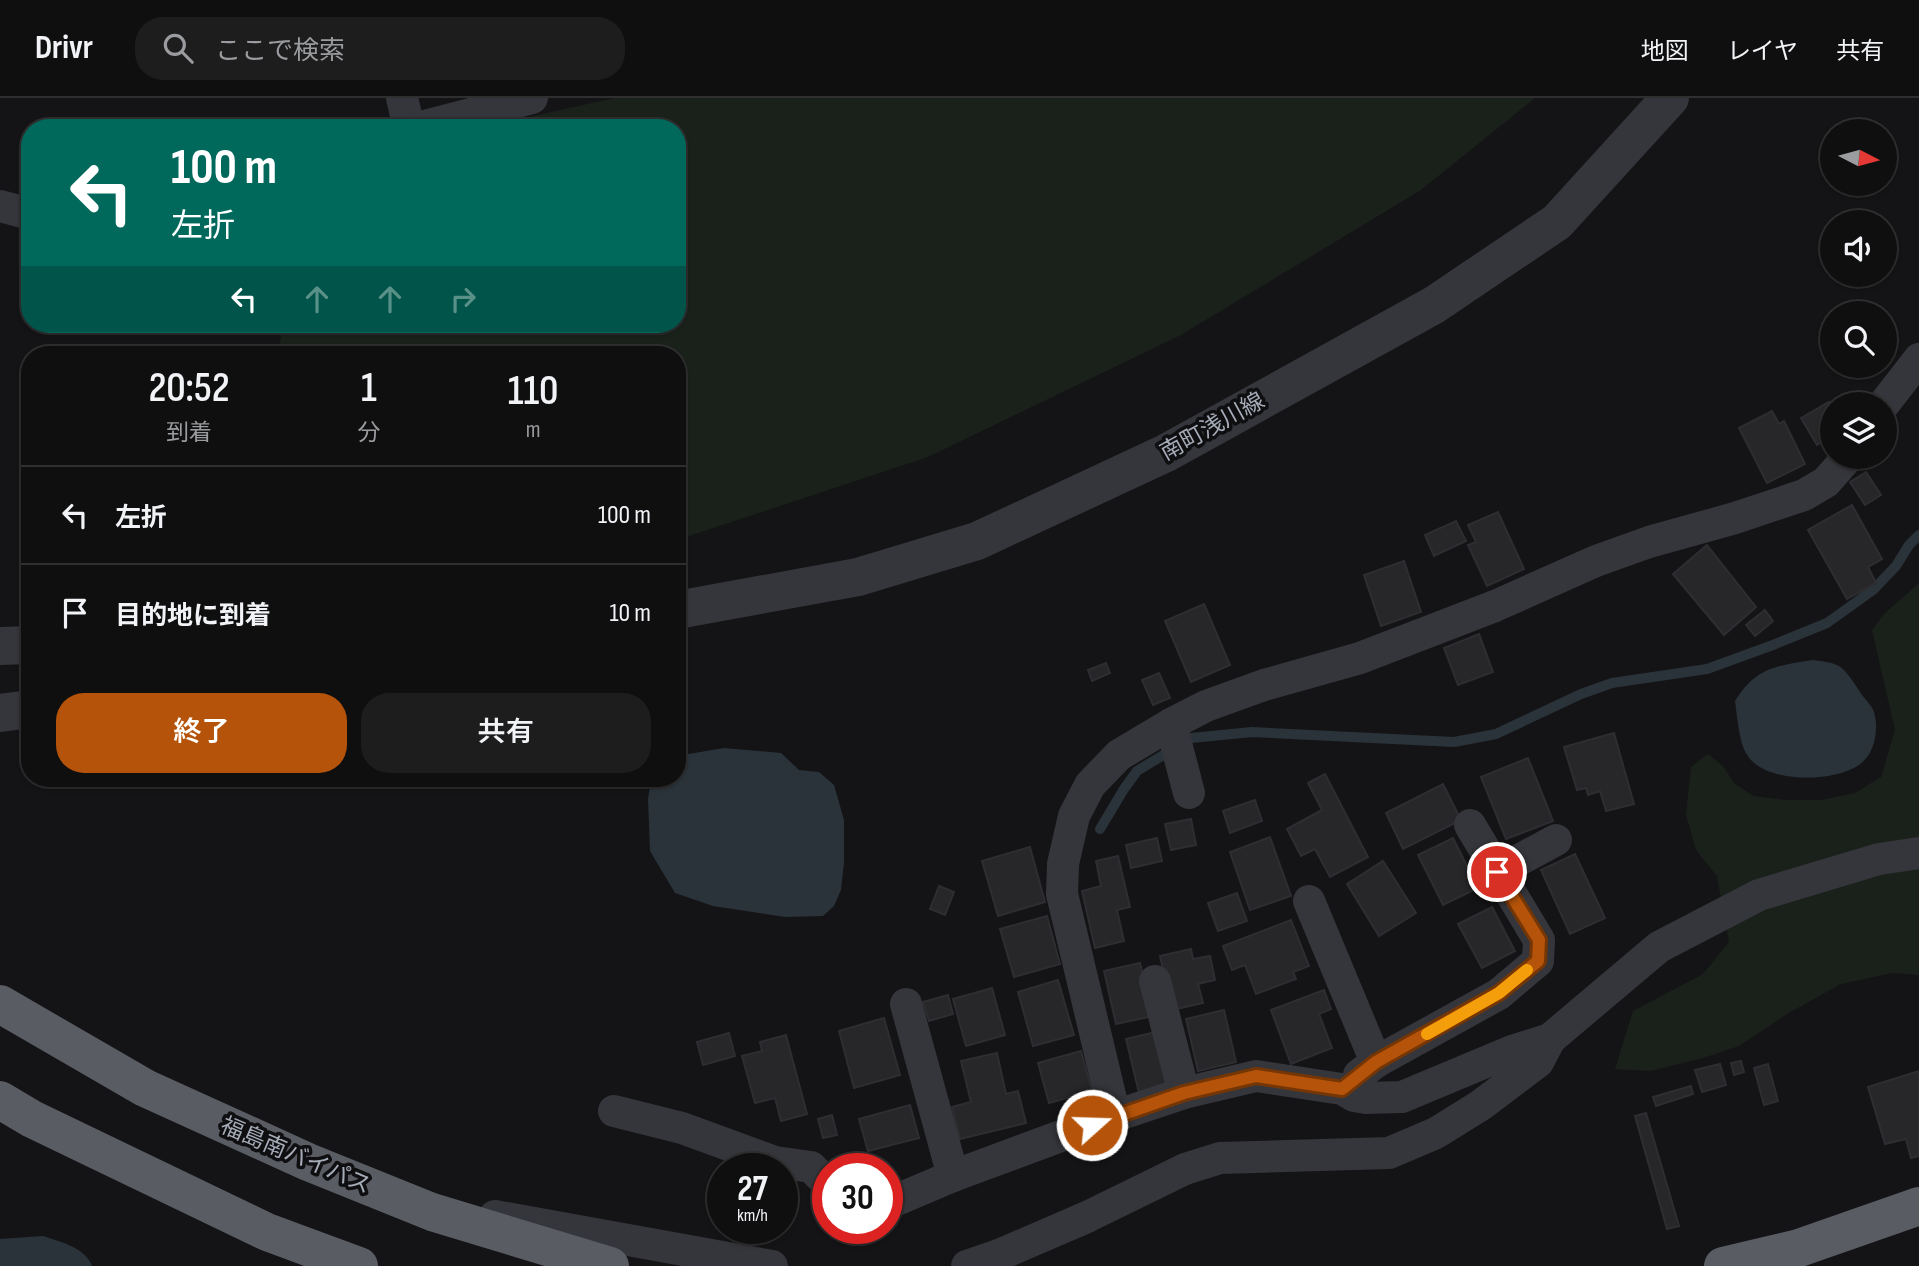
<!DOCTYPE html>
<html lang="ja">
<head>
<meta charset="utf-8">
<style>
  body { margin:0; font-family:"Sofia Sans Condensed","Noto Sans JP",sans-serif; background:#1d1d1e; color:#f1f3f6; height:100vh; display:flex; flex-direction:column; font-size:26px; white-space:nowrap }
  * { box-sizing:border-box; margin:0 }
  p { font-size:23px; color:#9b9c9f }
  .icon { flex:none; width:38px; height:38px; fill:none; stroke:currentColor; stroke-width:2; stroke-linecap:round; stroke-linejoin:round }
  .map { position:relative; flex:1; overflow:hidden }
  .sheet { position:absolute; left:21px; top:248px; width:665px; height:441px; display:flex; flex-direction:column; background:#0f0f10; border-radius:28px; box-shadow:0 2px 5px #0004,0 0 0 2px #2f2f30 }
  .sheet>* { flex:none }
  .banner { position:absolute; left:21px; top:21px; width:665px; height:214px; border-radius:28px; box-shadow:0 2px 5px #0004,0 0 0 2px #2f2f30; background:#00695c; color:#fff; overflow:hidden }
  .needle { width:46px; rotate:96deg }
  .fabs { position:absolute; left:1820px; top:21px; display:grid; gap:14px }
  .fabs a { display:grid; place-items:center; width:77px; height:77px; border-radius:50%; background:#0f0f10; box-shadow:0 2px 5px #0004,0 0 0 2px #2f2f30; font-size:35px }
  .speed { position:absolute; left:707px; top:1055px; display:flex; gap:14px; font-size:35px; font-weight:700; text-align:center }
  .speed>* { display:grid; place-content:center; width:91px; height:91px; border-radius:50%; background:#0f0f10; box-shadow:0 2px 5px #0004,0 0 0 2px #2f2f30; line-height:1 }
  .speed small { font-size:18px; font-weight:400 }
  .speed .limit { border:10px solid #d22; background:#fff; color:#111 }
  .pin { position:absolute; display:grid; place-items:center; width:60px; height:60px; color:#fff; margin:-30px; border:4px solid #fff; border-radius:50%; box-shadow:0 2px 7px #0007 }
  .me { position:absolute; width:77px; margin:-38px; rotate:70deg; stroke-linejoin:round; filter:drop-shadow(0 0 5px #0008) }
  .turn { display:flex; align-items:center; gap:24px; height:147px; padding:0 35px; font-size:32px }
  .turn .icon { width:91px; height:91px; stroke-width:2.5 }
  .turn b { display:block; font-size:49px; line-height:60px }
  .lanes { display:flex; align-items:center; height:66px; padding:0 35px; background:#0003; justify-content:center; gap:35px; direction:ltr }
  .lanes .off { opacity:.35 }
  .eta { display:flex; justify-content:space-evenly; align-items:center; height:119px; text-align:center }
  .eta b { font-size:42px; font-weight:600; line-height:49px }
  .cta { display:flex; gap:14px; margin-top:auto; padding:14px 35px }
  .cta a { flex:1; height:80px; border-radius:28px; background:#b45309; color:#fff; font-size:28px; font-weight:600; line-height:80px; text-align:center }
  .cta a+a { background:#1d1d1e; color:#f1f3f6 }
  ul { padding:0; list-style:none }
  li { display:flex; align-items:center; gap:21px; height:98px; padding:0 35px; border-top:2px solid #2f2f30 }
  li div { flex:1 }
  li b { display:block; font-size:26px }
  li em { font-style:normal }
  header { display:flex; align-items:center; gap:42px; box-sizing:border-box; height:98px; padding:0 35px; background:#0f0f10; border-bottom:2px solid #2f2f30 }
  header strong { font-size:33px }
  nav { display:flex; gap:38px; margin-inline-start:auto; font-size:24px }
  .search { width:490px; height:63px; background:#1d1d1e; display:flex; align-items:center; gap:18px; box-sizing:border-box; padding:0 24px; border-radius:28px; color:#9b9c9f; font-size:26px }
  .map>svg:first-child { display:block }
</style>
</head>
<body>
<header>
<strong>Drivr</strong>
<div class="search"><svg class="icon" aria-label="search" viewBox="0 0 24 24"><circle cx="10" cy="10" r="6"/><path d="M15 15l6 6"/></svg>ここで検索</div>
<nav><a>地図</a><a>レイヤ</a><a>共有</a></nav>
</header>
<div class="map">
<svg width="1919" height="1168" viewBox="0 0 1919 1168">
  <rect width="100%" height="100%" fill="#141416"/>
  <!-- green -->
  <g fill="#1a211b">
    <path d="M615 0H1535L1421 92 1181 237 928 359 677 442V257H279L282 226H677V30H478Z"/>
    <path d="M1919 485V877L1892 875 1841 886 1787 916 1739 948 1703 960 1650 973 1615 971 1633 913 1703 876 1729 844 1717 778 1696 752 1686 717 1691 669 1708 656 1723 668 1734 685 1753 698 1786 702H1821L1855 695 1881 679 1895 632 1872 532 1884 516Z"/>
  </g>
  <!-- water -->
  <g fill="#2a333a">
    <path d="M1813 562C1820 563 1832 564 1839 568 1848 574 1856 588 1862 597 1866 602 1872 608 1874 614 1879 632 1875 656 1859 667 1833 685 1762 686 1746 655 1739 643 1737 617 1735 603 1756 569 1776 568 1813 562Z"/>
    <path d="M724 650 781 655 799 672 819 674 834 687 844 722V765L841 792 834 808 823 818 785 819 713 808 675 795 650 753 648 701 651 681H677V658Z"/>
    <path d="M43 1138C60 1144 85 1149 92 1168H0V1141Z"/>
  </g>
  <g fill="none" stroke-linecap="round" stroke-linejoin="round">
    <!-- stream -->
    <g stroke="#2a333a" stroke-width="10">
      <path d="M1191 640 1252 634 1454 644 1496 636 1581 596 1612 585 1707 571 1773 547 1827 525 1873 492 1896 468 1909 447 1919 437"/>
      <path d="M1100 731 1124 691 1137 673 1165 656"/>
    </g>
  </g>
  <!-- building -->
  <g fill="#27272a" stroke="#2e2e32" stroke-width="2">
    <path d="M1829 304 1832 310V338L1817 347 1801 320Z"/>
    <path d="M1772 313 1779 326 1784 323 1805 366 1767 385 1739 330Z"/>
    <path d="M1866 374 1881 397 1865 407 1850 384Z"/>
    <path d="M1852 407 1882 461 1868 469 1876 485 1847 501 1808 432Z"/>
    <path d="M1498 414 1524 471 1487 488 1468 447 1476 444 1468 427Z"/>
    <path d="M1456 423 1466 443 1434 458 1425 437Z"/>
    <path d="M1707 447 1756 509 1724 537 1673 476Z"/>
    <path d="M1404 463 1421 514 1381 528 1364 477Z"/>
    <path d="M1204 506 1230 567 1191 584 1165 523Z"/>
    <path d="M1765 512 1773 523 1755 538 1746 527Z"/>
    <path d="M1479 536 1493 574 1458 587 1444 550Z"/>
    <path d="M1106 565 1110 575 1092 583 1088 572Z"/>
    <path d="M1159 575 1170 600 1153 607 1142 582Z"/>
    <path d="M1614 635 1634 706 1606 713 1600 693 1588 697 1586 690 1577 692 1564 649Z"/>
    <path d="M1528 660 1553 723 1506 741 1481 679Z"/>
    <path d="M1325 676 1368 759 1330 779 1315 751 1301 758 1287 731 1322 712 1308 685Z"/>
    <path d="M1443 686 1461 722 1403 751 1386 715Z"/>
    <path d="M1255 702 1262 723 1230 735 1223 713Z"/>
    <path d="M1191 721 1196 747 1171 752 1165 726Z"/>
    <path d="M1270 739 1291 798 1250 812 1230 754Z"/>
    <path d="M1157 740 1162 763 1131 770 1126 747Z"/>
    <path d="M1453 740 1478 790 1443 807 1418 757Z"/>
    <path d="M1030 749 1045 804 998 818 982 763Z"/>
    <path d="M1575 756 1605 820 1570 836 1541 772Z"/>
    <path d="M1118 758 1130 809 1117 812 1124 843 1095 850 1082 793 1101 788 1096 763Z"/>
    <path d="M1383 763 1416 815 1379 838 1347 786Z"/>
    <path d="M939 788 954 794 945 817 930 811Z"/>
    <path d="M1237 795 1247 823 1218 833 1208 805Z"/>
    <path d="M1492 809 1515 853 1482 870 1458 826Z"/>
    <path d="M1047 818 1060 866 1014 879 1000 831Z"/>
    <path d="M1291 822 1309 868 1293 874 1296 881 1256 896 1245 867 1232 872 1223 848Z"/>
    <path d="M1191 851 1193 861 1210 858 1215 882 1198 886 1203 905 1172 912 1160 858Z"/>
    <path d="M1140 865 1153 918 1116 926 1104 873Z"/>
    <path d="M1058 882 1074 937 1033 948 1018 894Z"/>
    <path d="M992 890 1005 937 966 948 953 901Z"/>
    <path d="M1324 892 1331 911 1319 916 1332 950 1291 966 1271 912Z"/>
    <path d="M948 897 953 916 929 923 923 904Z"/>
    <path d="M1224 912 1236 964 1198 973 1186 921Z"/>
    <path d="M884 920 900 977 854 990 839 933Z"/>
    <path d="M1160 933 1172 987 1139 995 1126 941Z"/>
    <path d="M729 935 735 958 703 967 697 944Z"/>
    <path d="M786 937 807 1016 781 1023 775 1000 755 1005 742 958 762 953 760 944Z"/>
    <path d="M1081 953 1092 993 1049 1005 1038 965Z"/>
    <path d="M997 955 1006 996 1018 993 1026 1025 960 1041 952 1009 971 1004 961 963Z"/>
    <path d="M1741 963 1744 974 1734 977 1731 965Z"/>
    <path d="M1720 966 1726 987 1702 994 1695 972Z"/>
    <path d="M1768 966 1778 1003 1764 1007 1754 970Z"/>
    <path d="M1919 973V1058L1911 1060 1906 1041 1885 1046 1868 989Z"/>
    <path d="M1691 988 1693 996 1656 1008 1653 999Z"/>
    <path d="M910 1007 919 1040 868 1053 859 1021Z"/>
    <path d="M1646 1015 1679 1128 1667 1131 1635 1018Z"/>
    <path d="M832 1017 837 1037 823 1040 818 1021Z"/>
  </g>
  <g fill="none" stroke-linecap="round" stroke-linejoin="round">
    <!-- minor -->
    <g stroke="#35363b" stroke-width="32">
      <path d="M402 0 409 30"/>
      <path d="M417 30 532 0"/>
      <path d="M0 108 30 116"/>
      <path d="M1884 306 1919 261"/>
      <path d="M1171 626 1189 695"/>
      <path d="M1497 774 1556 742"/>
      <path d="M1309 803 1376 964 1359 977"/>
      <path d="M1155 883 1184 995"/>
      <path d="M906 906 953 1078"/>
      <path d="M1376 964 1499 896 1538 863 1539 842 1470 727"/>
      <path d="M614 1013 682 1030 775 1064 811 1069 828 1086"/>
      <path d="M1115 1018 1062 796 1063 766 1074 718 1090 687 1119 657 1171 626 1206 608 1264 587 1360 560 1495 508 1596 463 1649 444 1735 420 1804 397 1826 384 1848 359"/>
      <path d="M887 1106 953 1078 1115 1018 1184 995 1256 978 1342 991 1354 998 1366 1000 1402 999 1512 953 1550 941 1659 849 1759 797 1879 761 1919 755"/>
      <path d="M495 1118 772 1168"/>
      <path d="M967 1168 999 1157 1087 1119 1185 1071 1220 1060 1389 1055 1436 1035 1481 1007 1538 964 1550 941"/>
    </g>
    <!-- tertiary -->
    <g stroke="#35363b" stroke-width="38">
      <path d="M677 512 858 479 977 443 1166 355 1434 207 1557 124 1670 0"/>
      <path d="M0 548 30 547"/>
      <path d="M0 615 30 611"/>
    </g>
    <!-- trunk -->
    <g stroke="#595c63" stroke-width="38">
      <path d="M0 906 145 990 308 1064 432 1114 610 1168"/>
      <path d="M0 1002 32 1021 267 1134 359 1168"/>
      <path d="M1723 1168 1799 1150 1919 1108"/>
    </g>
  </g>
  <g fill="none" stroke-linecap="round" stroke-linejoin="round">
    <defs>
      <path id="route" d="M1092 1027 1184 995 1256 978 1342 991 1376 964 1499 895 1538 863 1539 842 1497 774"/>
    </defs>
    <!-- route casing -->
    <use href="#route" stroke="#753606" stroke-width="18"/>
    <!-- route -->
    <use href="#route" stroke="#b45309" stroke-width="12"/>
    <!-- slow -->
    <path stroke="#f59e0b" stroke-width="12" d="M1427 936 1499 895 1527 872"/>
  </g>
  <g text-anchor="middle" stroke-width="7" stroke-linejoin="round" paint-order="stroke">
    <!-- street labels -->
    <g font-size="23" fill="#a5abb7" stroke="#0f0f11">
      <text transform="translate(1212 328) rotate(-29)" y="8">南町浅川線</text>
      <text transform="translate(296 1057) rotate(23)" y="8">福島南バイパス</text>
    </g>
  </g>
</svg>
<div class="fabs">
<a><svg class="needle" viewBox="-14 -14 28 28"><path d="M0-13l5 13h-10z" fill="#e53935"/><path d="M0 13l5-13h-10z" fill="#9b9c9f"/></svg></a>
<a><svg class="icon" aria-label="sound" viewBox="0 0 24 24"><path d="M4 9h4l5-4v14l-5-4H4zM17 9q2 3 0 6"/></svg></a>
<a><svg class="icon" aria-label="search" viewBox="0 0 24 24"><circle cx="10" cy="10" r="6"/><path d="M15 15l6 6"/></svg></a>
<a><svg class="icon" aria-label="layers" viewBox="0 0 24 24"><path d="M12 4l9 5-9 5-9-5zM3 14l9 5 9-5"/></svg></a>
</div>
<div class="speed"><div>27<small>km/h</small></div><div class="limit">30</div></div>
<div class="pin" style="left:1497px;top:774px;background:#d93025"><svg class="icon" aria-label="arrive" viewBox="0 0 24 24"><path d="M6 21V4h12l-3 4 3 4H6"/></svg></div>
<svg class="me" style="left:1092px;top:1027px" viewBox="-20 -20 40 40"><circle r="17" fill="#b45309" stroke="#fff" stroke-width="3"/><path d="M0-11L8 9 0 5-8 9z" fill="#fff"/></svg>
<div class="banner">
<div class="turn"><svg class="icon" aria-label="left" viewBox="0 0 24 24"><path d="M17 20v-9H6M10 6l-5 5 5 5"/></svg><div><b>100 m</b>左折</div></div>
<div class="lanes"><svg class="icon" aria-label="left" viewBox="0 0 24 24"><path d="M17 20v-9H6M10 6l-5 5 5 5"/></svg><svg class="icon off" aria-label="ahead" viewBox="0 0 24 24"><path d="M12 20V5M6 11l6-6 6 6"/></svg><svg class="icon off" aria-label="ahead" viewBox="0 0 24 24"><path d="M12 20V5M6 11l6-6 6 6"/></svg><svg class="icon off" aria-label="right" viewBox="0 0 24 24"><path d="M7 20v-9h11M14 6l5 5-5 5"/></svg></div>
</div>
<section class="sheet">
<div class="eta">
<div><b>20:52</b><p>到着</p></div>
<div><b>1</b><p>分</p></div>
<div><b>110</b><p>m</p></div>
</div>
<ul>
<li><svg class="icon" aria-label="left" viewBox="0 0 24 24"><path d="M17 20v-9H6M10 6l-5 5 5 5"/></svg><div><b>左折</b></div><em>100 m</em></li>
<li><svg class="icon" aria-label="arrive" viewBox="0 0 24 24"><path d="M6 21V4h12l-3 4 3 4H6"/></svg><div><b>目的地に到着</b></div><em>10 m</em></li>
</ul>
<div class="cta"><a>終了</a><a>共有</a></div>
</section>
</div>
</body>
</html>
